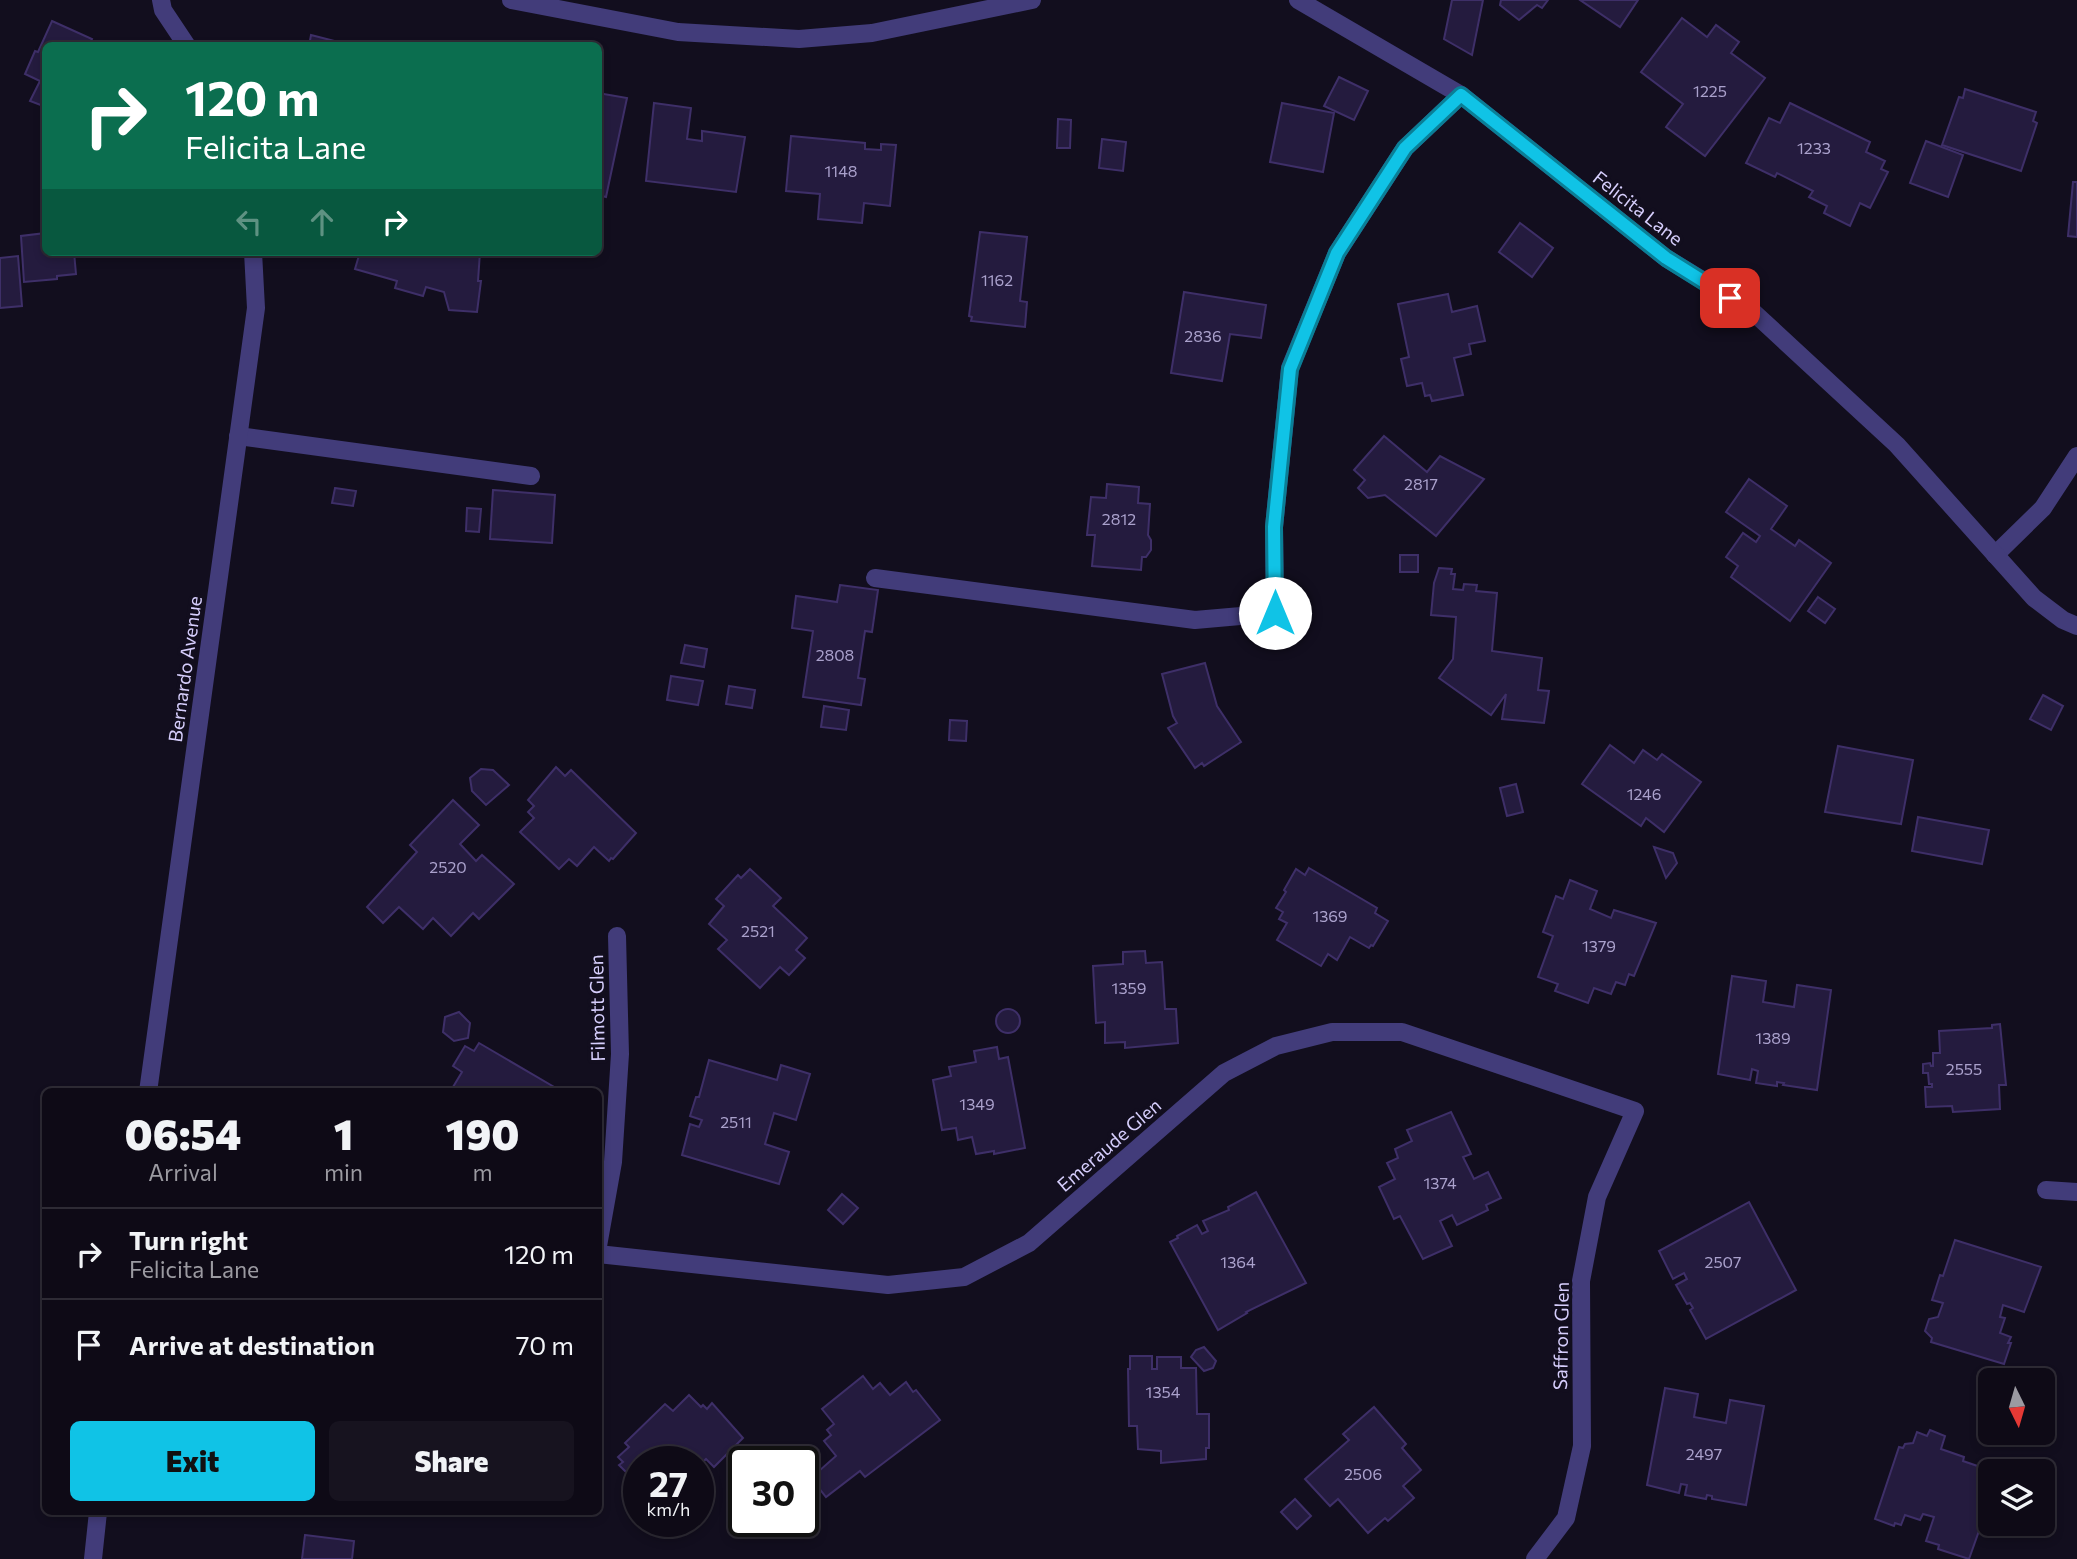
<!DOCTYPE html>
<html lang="en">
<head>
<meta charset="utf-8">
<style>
  body { margin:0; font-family:Commissioner,sans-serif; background:#17131f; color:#f1f3f6; height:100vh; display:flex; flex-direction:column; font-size:26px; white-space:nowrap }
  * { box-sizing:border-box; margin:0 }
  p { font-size:23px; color:#9b9aa1 }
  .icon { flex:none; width:38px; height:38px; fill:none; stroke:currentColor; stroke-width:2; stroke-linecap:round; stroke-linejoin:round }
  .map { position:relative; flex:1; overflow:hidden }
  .side { position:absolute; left:42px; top:1088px; width:560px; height:427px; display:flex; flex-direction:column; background:#0e0a16; border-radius:10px; box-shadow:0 4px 10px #0003,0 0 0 2px #2e2b35 }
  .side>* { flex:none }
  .hud { position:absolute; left:42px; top:42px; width:560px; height:214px; border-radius:10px; box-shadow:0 4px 10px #0003,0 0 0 2px #2e2b35; background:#0b6e4f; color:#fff; overflow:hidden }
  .needle { width:46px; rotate:175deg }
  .buttons { position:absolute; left:1978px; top:1368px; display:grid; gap:14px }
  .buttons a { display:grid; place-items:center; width:77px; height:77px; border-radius:10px; background:#0e0a16; box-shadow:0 4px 10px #0003,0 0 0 2px #2e2b35; font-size:35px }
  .speed { position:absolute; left:623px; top:1446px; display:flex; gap:14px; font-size:35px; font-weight:700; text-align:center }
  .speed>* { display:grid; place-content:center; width:91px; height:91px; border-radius:50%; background:#0e0a16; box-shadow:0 4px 10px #0003,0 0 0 2px #2e2b35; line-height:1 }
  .speed small { font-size:18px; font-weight:400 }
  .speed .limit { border:4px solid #111; border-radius:10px; background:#fff; color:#111 }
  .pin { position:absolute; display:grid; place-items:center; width:60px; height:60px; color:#fff; margin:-30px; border-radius:14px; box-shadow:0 4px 10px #0006 }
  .me { position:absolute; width:77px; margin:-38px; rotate:0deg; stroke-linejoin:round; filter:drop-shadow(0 0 5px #0008) }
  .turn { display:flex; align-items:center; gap:24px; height:147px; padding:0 28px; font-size:32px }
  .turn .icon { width:91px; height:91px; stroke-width:2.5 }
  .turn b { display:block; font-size:49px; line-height:60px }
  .lanes { display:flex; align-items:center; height:66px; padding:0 28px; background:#0003; justify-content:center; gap:35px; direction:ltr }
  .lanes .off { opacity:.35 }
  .eta { display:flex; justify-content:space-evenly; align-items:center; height:119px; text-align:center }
  .eta b { font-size:42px; font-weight:800; line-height:49px }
  .cta { display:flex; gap:14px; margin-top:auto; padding:14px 28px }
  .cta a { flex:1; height:80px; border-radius:10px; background:#10c3e6; color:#111; font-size:28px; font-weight:800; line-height:80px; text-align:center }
  .cta a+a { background:#17131f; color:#f1f3f6 }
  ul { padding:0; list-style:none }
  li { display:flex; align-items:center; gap:21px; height:91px; padding:0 28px; border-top:2px solid #2e2b35 }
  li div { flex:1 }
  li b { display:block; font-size:26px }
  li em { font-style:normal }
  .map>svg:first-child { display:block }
</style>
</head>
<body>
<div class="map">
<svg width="2077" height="1559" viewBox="0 0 2077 1559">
  <rect width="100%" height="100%" fill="#120e1e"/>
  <!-- building -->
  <g fill="#241b3e" stroke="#3e2f68" stroke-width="2">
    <path d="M1452 0H1483L1472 55 1444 39Z"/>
    <path d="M1501 0H1548L1542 8 1537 5 1519 20 1500 5Z"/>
    <path d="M1580 0H1638L1620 27Z"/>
    <path d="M1682 18 1707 37 1716 25 1739 42 1731 53 1765 78 1705 156 1666 127 1683 104 1641 72Z"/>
    <path d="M52 21 92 39 89 46H46V107L30 101 40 81 25 74 35 51 38 52Z"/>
    <path d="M311 35 350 45 309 46Z"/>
    <path d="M1339 77 1368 91 1354 120 1324 106Z"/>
    <path d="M1965 89 2036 112 2033 121 2037 123 2021 171 1942 145 1959 97 1963 98Z"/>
    <path d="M598 93 627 98 606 197 598 195Z"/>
    <path d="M654 103 691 108 687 139 702 141V131L745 137 736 192 646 181Z"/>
    <path d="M1282 103 1334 113 1323 172 1270 162Z"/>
    <path d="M1790 103 1870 142 1866 152 1885 161 1881 169 1888 172 1870 208 1860 203 1850 226 1824 213 1827 206 1809 197 1813 191 1777 173 1775 177 1746 163 1769 118 1780 123Z"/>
    <path d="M1058 119 1071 120 1070 148H1057Z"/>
    <path d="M791 136 865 143V149L881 150V144L896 145 890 206 864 203 862 223 818 219 820 194 786 191Z"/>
    <path d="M1102 139 1126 142 1123 171 1099 168Z"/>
    <path d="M1926 141 1963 155 1948 197 1910 183Z"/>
    <path d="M2073 182H2077V237L2068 236Z"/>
    <path d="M1520 223 1553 248 1532 277 1499 252Z"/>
    <path d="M980 232 1027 237 1020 301 1027 302 1025 327 971 321 972 317 969 316Z"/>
    <path d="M46 233V252H74L76 274 57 276V279L24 282 21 236Z"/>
    <path d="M360 252H480L478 281H481L477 312 449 310 444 292 426 287 423 296 395 288 397 281 355 269Z"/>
    <path d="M18 256 22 306 0 308V258Z"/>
    <path d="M1184 292 1266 305 1261 338 1230 334 1222 381 1171 373Z"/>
    <path d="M1448 294 1452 312 1477 306 1485 341 1469 344 1471 354 1454 358 1463 395 1432 401 1430 395 1425 396 1422 383 1407 386 1401 359 1409 357 1398 304Z"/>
    <path d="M1384 436 1427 472 1440 456 1484 479 1436 536 1385 495 1368 498 1358 488 1365 480 1354 470Z"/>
    <path d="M1749 479 1787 506 1771 529 1795 546 1799 540 1831 563 1790 621 1731 577 1738 566 1726 557 1743 533 1756 542 1760 536 1726 512Z"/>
    <path d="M1107 484 1139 487 1138 503 1150 504 1148 535 1151 540V550L1146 557H1142L1141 570 1092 566 1095 535H1087L1091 497 1106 498Z"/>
    <path d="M335 488 356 491 353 506 332 503Z"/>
    <path d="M493 490 555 495 552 543 490 539Z"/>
    <path d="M467 508 481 509 479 532 466 531Z"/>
    <rect x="1400" y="555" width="18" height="17"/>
    <path d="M1439 568 1452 569 1451 574H1455L1453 589 1463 590 1464 584 1477 585 1476 591 1497 593 1492 651 1542 658 1538 690 1549 691 1544 723 1502 719 1506 694 1491 715 1439 678 1453 659 1456 617 1431 615 1434 583Z"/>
    <path d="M840 585 878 590 872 632 865 631 858 678 865 679 861 705 803 697 813 631 792 628 796 596 837 602Z"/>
    <path d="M1818 597 1835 609 1825 623 1808 611Z"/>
    <path d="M685 645 707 649 704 667 681 663Z"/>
    <path d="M1205 663 1217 706 1241 742 1204 766 1202 763 1195 768 1168 728 1177 723 1173 716 1162 674Z"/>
    <path d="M671 676 703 681 698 705 667 700Z"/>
    <path d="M729 686 755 690 752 708 726 704Z"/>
    <path d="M2043 695 2063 706 2051 730 2030 719Z"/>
    <path d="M824 706 849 710 846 730 821 727Z"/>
    <path d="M950 720 967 721 966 741 949 740Z"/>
    <path d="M1610 745 1634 763 1643 750 1657 760 1662 754 1701 782 1664 832 1646 818 1641 826 1582 784Z"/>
    <path d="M1838 746 1913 760 1901 824 1825 812Z"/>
    <path d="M556 767 565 776 571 770 636 833 613 859 611 858 609 861 594 847 577 866 569 859 559 869 520 832 534 818 528 812 534 806 528 800Z"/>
    <path d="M481 769 493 770 509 785 486 805 472 791 470 778Z"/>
    <path d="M1516 784 1523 812 1507 816 1500 788Z"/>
    <path d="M453 800 479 825 460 844 476 861 482 855 514 884 479 919 473 913 451 936 433 918 423 929 399 907 383 923 367 907 417 852 410 845Z"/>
    <path d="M1918 817 1989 830 1982 864 1912 851Z"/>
    <path d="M1654 847 1673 853 1677 863 1666 878Z"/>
    <path d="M1309 868 1377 908 1375 913 1388 921 1373 946 1371 945 1369 948 1350 937 1337 960 1328 954 1321 966 1277 940 1287 923 1279 919 1283 912 1276 908 1286 892 1284 890 1296 869 1305 875Z"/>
    <path d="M750 869 781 898 773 906 807 938 796 950 805 958 789 975 780 967 760 988 718 949 727 940 709 924 724 906 716 899 738 875 741 878Z"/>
    <path d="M1570 880 1597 891 1590 909 1611 918 1614 910 1656 923 1634 976 1629 974 1625 985 1616 982 1611 994 1594 988 1588 1003 1555 991 1558 984 1538 977 1553 936 1543 932 1556 896 1563 899Z"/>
    <path d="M1145 951 1146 963 1162 962 1165 1009H1176L1178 1043 1125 1048V1042L1105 1043V1022L1096 1023 1093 966 1123 964V952Z"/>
    <path d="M1732 976 1766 981 1763 1002 1794 1007 1797 985 1831 990 1817 1090 1783 1085 1784 1083 1777 1082V1086L1756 1083 1758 1071 1752 1069 1750 1080 1718 1074Z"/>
    <circle cx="1008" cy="1021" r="12"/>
    <path d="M459 1012 470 1023 468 1038 454 1041 443 1032 445 1017Z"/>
    <path d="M2000 1024 2006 1085H1999L2000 1109 1953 1112 1952 1106 1926 1107 1925 1087H1932V1084H1929L1928 1073H1923V1064L1930 1063 1931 1066H1933V1053H1940L1939 1031 1992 1028V1025Z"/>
    <path d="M479 1043 561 1091V1092H450L462 1072 453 1066 465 1046 474 1051Z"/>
    <path d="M997 1047 999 1059 1008 1057 1025 1148 994 1154V1151L976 1154 972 1137 958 1140 956 1128 942 1130 933 1080 951 1076 949 1067 976 1062 974 1051Z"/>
    <path d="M709 1060 777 1080 781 1065 810 1074 796 1120 774 1113 765 1144 789 1152 779 1184 682 1155 690 1124 699 1127 702 1120 690 1116 696 1097H699Z"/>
    <path d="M1451 1112 1471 1154 1463 1157 1474 1179 1488 1172 1501 1198 1486 1205 1488 1210 1457 1225 1452 1215 1440 1221 1452 1246 1423 1259 1400 1216 1394 1219 1379 1187 1395 1179 1387 1163 1398 1158 1395 1149 1412 1141 1407 1130Z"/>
    <path d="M1256 1192 1306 1283 1246 1312 1247 1313 1218 1330 1170 1242 1178 1238 1177 1236 1197 1225 1202 1234 1208 1231 1203 1221 1229 1210 1228 1207Z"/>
    <path d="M842 1194 858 1208 843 1224 828 1210Z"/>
    <path d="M1749 1202 1796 1290 1706 1339 1690 1310 1693 1308 1690 1303 1687 1304 1676 1285 1687 1279 1684 1273 1673 1279 1659 1251Z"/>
    <path d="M1955 1240 2041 1267 2024 1312 2003 1305 2000 1317 2005 1318 2000 1333 2011 1337 2008 1343H2011L2004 1364 1931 1342 1932 1338 1925 1331 1929 1319 1938 1317 1943 1303 1932 1300 1940 1275 1943 1276Z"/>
    <path d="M1204 1347 1216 1361 1213 1368 1204 1371 1191 1357 1196 1350Z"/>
    <path d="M1130 1356H1152V1369H1157V1357H1181V1368H1196L1197 1414H1209V1448H1206V1459L1161 1463V1451L1138 1449 1137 1426H1129L1128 1369H1130Z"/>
    <path d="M863 1376 873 1389 880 1383 890 1395 906 1382 913 1392 916 1390 940 1420 865 1477 860 1471 826 1497 811 1478 836 1456 824 1441 831 1435 827 1430 834 1424 822 1409Z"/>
    <path d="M1665 1388 1698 1394 1694 1417 1726 1423 1730 1400 1764 1406 1746 1505 1712 1499V1496L1707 1495 1706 1499 1685 1495 1687 1485 1681 1484 1679 1493 1647 1485Z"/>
    <path d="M689 1395 701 1407 703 1405 707 1409 712 1403 743 1438 714 1467 706 1459 698 1467V1461H639V1473L632 1478 619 1465 623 1462 618 1457 629 1447 625 1443 665 1404 673 1411Z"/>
    <path d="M1374 1407 1406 1444 1402 1448 1421 1470 1403 1486 1414 1498 1388 1521 1385 1518 1368 1533 1338 1499 1330 1506 1305 1479 1349 1440 1343 1434Z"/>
    <path d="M1930 1430 1945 1436 1941 1449 1964 1457 1963 1461 1995 1472H1990V1500L1969 1559 1938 1549 1939 1545 1926 1541 1934 1517 1923 1514 1920 1520 1905 1515 1901 1525 1895 1523 1894 1526 1875 1519 1899 1447 1903 1448 1905 1444 1913 1443 1917 1432 1927 1436Z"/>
    <path d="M1295 1499 1311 1516 1297 1529 1281 1512Z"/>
    <path d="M305 1535 354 1541 352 1559H302Z"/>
  </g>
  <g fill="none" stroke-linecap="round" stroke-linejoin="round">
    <!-- service -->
    <g stroke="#423c7a" stroke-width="18">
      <path d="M238 436 531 476"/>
      <path d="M1995 555 2043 508 2077 456"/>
      <path d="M875 578 1195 620 1275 613"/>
    </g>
    <!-- minor -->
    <g stroke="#423c7a" stroke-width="18">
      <path d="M1298 0 1461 95 1666 258 1751 310 1897 445 2034 598 2063 620 2077 626"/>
      <path d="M1275 613 1274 527 1290 368 1337 253 1405 148 1461 95"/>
      <path d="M2046 1190 2077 1192"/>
      <path d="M598 1246 613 1162 620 1054 617 936"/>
      <path d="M598 1254 888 1285 964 1277 1029 1243 1224 1073 1276 1046 1332 1032H1402L1635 1111 1597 1197 1581 1281 1582 1446 1566 1518 1535 1559"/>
    </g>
    <!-- tertiary -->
    <g stroke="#423c7a" stroke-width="18">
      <path d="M161 0 163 10 187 46"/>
      <path d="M511 0 678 32 799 39 872 33 1032 0"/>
      <path d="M148 1092 256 308 253 252"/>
      <path d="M93 1559 98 1512"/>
    </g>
  </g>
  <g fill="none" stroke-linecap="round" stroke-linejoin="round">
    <defs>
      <path id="route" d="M1275 613 1274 527 1290 369 1337 253 1405 148 1461 95 1666 258 1730 298"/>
    </defs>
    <!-- route casing -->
    <use href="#route" stroke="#0a7f96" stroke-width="18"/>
    <!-- route -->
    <use href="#route" stroke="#10c3e6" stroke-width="12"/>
  </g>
  <g text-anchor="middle" stroke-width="7" stroke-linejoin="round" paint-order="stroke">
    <!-- number labels -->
    <g font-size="16" fill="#aaa1cc">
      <text x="1710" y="97">1225</text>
      <text x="1814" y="154">1233</text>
      <text x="841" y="177">1148</text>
      <text x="997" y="286">1162</text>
      <text x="1203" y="342">2836</text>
      <text x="1421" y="490">2817</text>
      <text x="1119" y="525">2812</text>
      <text x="835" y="661">2808</text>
      <text x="1644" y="800">1246</text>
      <text x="448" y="873">2520</text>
      <text x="1330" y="922">1369</text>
      <text x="758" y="937">2521</text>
      <text x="1599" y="952">1379</text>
      <text x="1129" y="994">1359</text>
      <text x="1773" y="1044">1389</text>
      <text x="1964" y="1075">2555</text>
      <text x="977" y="1110">1349</text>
      <text x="736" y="1128">2511</text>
      <text x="1440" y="1189">1374</text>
      <text x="1238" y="1268">1364</text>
      <text x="1723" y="1268">2507</text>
      <text x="1163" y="1398">1354</text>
      <text x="1704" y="1460">2497</text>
      <text x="1363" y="1480">2506</text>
    </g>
    <!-- street labels -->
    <g font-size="19" fill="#d6cefc" stroke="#120e1e">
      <text transform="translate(1638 208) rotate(38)" y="7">Felicita Lane</text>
      <text transform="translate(185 669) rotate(-82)" y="7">Bernardo Avenue</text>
      <text transform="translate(597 1008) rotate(-91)" y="7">Filmott Glen</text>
      <text transform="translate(1109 1145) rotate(-41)" y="7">Emeraude Glen</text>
      <text transform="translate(1561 1336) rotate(-89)" y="7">Saffron Glen</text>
    </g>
  </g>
</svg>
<div class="buttons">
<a><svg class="needle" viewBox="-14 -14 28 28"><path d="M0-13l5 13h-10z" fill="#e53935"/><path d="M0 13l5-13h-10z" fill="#9b9aa1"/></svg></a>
<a><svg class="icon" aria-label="layers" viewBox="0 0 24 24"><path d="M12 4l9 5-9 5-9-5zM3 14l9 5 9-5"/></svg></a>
</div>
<div class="speed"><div>27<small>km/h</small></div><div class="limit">30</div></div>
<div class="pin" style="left:1730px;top:298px;background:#d93025"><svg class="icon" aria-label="arrive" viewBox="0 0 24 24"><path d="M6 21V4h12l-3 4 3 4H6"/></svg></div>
<svg class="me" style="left:1275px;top:613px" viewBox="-20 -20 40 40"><circle r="19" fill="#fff"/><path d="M0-13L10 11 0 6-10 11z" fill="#10c3e6"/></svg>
<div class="hud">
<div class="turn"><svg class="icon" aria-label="right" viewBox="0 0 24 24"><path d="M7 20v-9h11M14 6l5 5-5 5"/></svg><div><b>120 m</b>Felicita Lane</div></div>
<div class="lanes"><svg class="icon off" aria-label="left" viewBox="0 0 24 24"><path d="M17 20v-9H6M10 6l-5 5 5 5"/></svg><svg class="icon off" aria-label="ahead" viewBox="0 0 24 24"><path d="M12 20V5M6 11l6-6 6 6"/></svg><svg class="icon" aria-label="right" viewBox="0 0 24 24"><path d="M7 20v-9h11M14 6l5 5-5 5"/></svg></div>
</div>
<section class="side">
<div class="eta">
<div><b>06:54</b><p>Arrival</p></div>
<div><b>1</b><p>min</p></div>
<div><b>190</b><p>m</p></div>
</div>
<ul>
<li><svg class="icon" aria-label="right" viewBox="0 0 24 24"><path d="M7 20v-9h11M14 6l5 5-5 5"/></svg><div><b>Turn right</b><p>Felicita Lane</p></div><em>120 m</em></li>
<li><svg class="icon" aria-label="arrive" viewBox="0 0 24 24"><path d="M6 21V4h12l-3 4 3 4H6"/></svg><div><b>Arrive at destination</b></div><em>70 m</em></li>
</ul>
<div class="cta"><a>Exit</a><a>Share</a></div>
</section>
</div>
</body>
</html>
